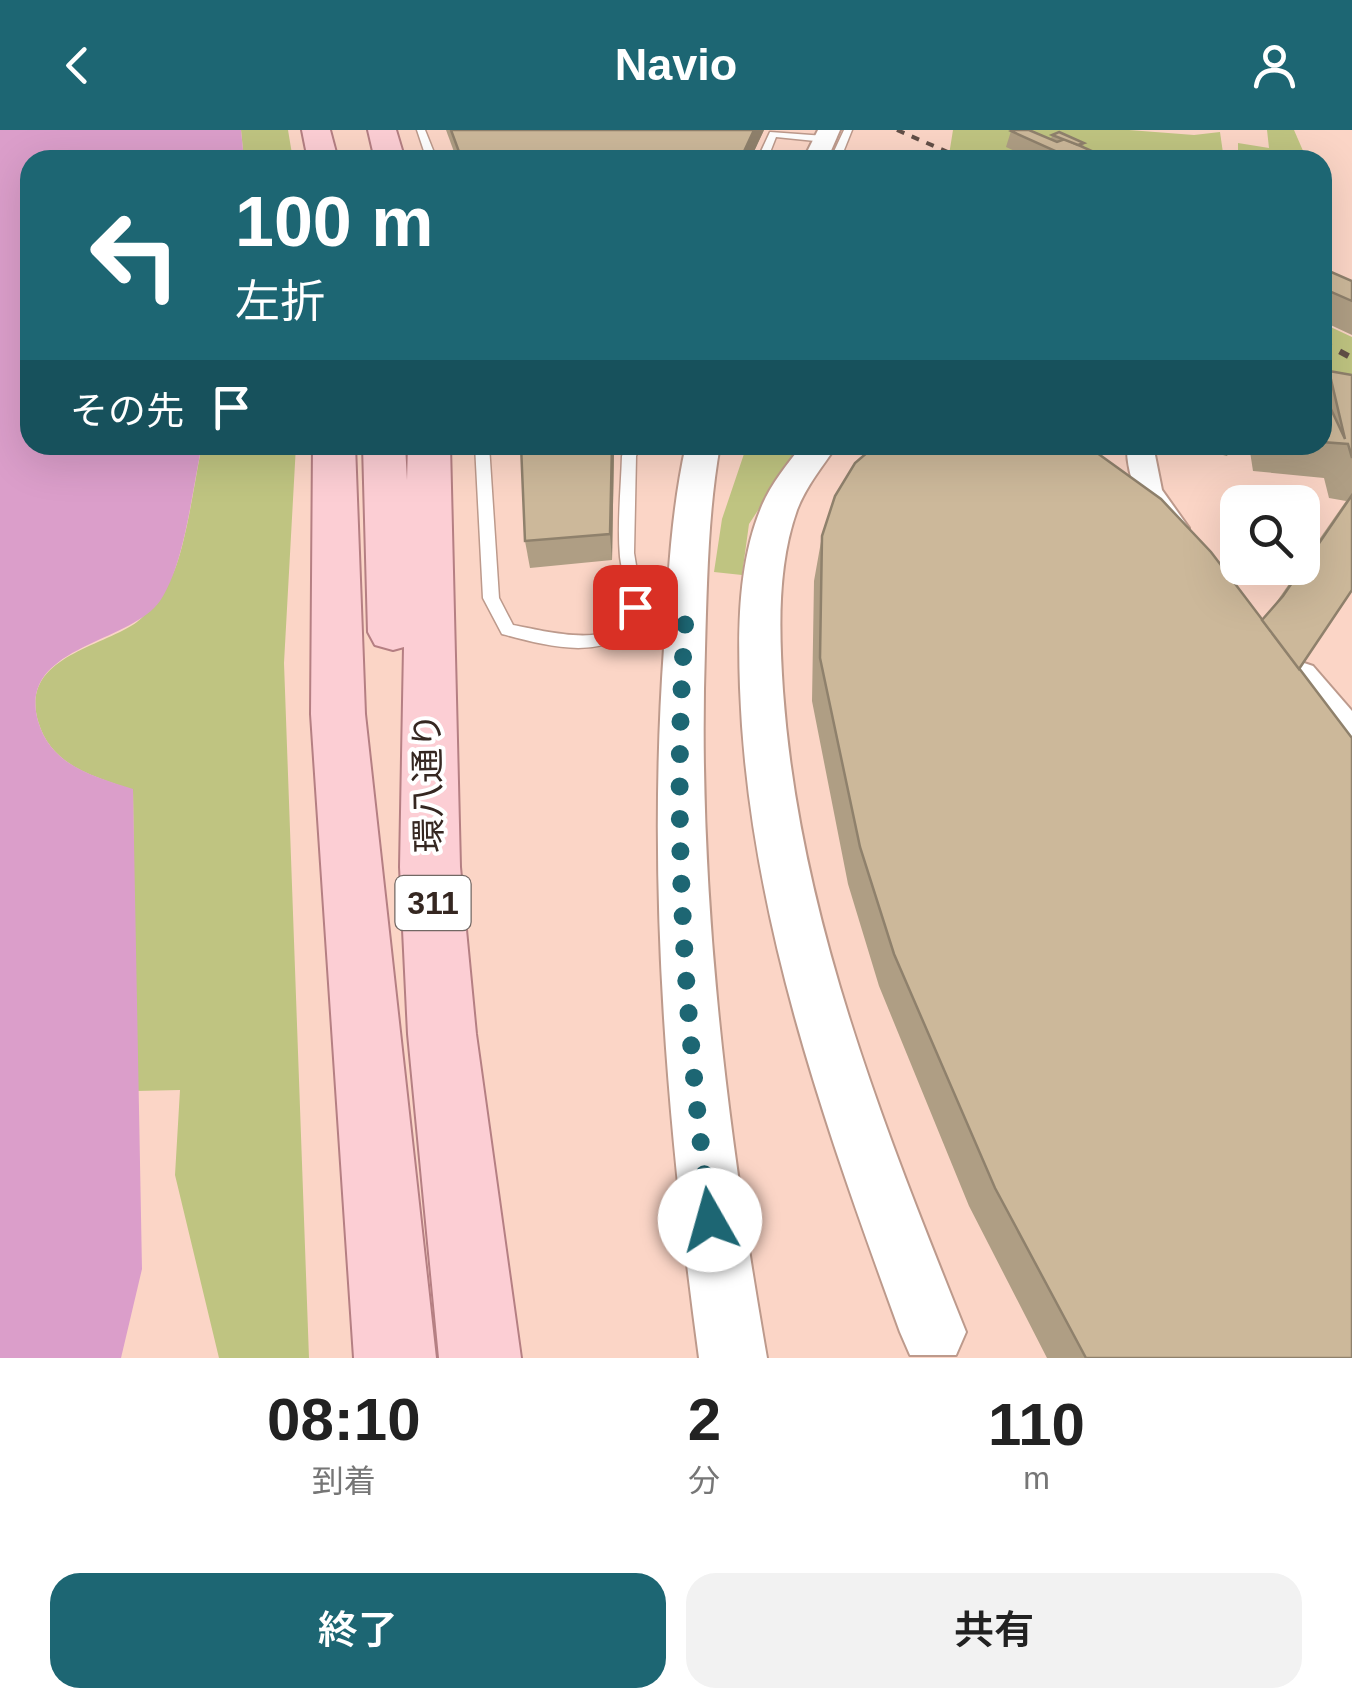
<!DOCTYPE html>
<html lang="ja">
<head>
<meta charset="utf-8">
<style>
  body { margin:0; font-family:Helvetica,"Noto Sans JP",sans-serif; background:#f2f2f2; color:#222; height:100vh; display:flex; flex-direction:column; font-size:38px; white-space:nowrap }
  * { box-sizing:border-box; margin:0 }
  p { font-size:32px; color:#767676 }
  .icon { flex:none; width:55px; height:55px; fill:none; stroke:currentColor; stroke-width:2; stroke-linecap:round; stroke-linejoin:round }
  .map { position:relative; height:1228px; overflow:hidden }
  .side { display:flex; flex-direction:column; background:#fff; flex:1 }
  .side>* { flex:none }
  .top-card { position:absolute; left:20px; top:20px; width:1312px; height:305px; border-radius:30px; box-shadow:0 10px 40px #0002; background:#1d6673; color:#fff; overflow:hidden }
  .tools { position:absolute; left:1220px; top:355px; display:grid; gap:20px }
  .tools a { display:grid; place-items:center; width:100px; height:100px; border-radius:20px; background:#fff; box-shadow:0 10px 40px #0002; font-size:50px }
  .pin { position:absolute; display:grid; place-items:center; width:85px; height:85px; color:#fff; margin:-42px; border-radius:20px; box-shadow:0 5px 15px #0006 }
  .me { position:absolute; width:110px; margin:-55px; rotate:353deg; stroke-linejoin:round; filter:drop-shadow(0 0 8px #0008) }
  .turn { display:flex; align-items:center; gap:35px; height:210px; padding:0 50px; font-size:45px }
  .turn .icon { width:130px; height:130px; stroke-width:2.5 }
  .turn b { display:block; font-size:70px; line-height:85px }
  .then { display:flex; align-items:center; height:95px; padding:0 50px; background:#0003; gap:20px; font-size:38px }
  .eta { display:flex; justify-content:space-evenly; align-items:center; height:170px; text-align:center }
  .eta b { font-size:60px; font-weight:600; line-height:70px }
  .primary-button { display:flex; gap:20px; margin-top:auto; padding:20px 50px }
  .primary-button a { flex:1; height:115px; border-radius:30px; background:#1d6673; color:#fff; font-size:40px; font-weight:600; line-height:115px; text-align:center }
  .primary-button a+a { background:#f2f2f2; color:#222 }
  header { display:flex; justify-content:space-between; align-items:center; height:130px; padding:0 50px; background:#1d6673; color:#fff; font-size:45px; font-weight:600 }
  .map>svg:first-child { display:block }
</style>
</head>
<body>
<header><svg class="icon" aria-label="back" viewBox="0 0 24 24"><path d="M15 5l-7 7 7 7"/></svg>Navio<svg class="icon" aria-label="person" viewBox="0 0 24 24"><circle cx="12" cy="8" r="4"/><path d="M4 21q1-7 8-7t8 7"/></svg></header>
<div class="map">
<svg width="1352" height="1228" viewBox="0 0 1352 1228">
  <rect width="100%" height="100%" fill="#fbd5c6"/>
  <!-- green -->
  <g fill="#bfc481">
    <path d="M241 0H288L293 30H244Z"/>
    <path d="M953 0H1129L1194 5 1220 2 1224 30H955L949 25Z"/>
    <path d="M1267 0H1294L1307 30H1238V13L1269 18Z"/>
    <path d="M1322 193 1352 207V248L1323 252Z"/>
    <path d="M202 315H296L284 533 309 1228H219L175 1045 180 960 136 961 133 660C93 646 51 636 38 591 20 527 101 518 137 492 148 484 162 462 170 450 185 424 195 348 202 315Z"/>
    <path d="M747 315H801L749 394 742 445 714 442 722 389Z"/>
  </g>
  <!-- water -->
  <path fill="#db9eca" d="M0 0H241L244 30H30V315H202C192 360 185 434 160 471 130 514 17 516 38 591 51 636 93 646 133 659L142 1139 121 1228H0Z"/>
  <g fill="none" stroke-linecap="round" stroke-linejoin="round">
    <defs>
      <g id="service">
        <path d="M417 0H425L437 30H427Z"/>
        <path d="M844 0H852L840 30H830Z"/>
        <path d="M770 2 825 6 830 9 825 12 776 7 767 30H757Z"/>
        <path d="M475 315H489L499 468 513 495C542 500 627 525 627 473 627 458 622 442 620 427 617 394 621 359 622 326L627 315H641L636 326 634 423 642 472 686 475 692 477 694 481 692 485 640 483C616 536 547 516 502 504L483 468Z"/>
      </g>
      <g id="minor">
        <path d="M1127 315H1153L1162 360 1189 398 1185 405H1165C1143 377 1126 351 1127 315Z"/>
        <path d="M1301 532 1313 536 1352 581V619L1340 615 1289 554 1284 545 1289 536Z"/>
      </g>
      <g id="tertiary">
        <path d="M818 0H840L827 30H803Z"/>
        <path d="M686 315H720C708 382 707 451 705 519 697 758 726 993 767 1228H699C667 992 647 756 664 518 668 450 671 382 686 315Z"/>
        <path d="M802 315H837C823 336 806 356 797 380 777 436 779 501 783 561 799 785 883 995 966 1202L956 1225H910L900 1202C824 993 748 782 740 558 738 499 738 434 761 378 770 355 787 335 802 315Z"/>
      </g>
      <g id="primary">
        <path d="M302 0H330L338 30H308Z"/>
        <path d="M368 0H396L405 30H375Z"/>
        <path d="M313 315H355L365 584 436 1228H354L311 584Z"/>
        <path d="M363 315H405L407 350 408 315H450L460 737 476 904 521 1228H439L408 904 400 737 404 517 393 520 375 515 368 502Z"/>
      </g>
    </defs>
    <!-- service casing -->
    <use href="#service" stroke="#bd9a8c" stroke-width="3"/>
    <!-- minor casing -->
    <use href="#minor" stroke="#bd9a8c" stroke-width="4"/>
    <!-- tertiary casing -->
    <use href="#tertiary" stroke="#bd9a8c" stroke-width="4"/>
    <!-- primary casing -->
    <use href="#primary" stroke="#b57f83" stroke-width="4"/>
    <!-- service -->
    <use href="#service" fill="#fff" fill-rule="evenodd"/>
    <!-- minor -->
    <use href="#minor" fill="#fff" fill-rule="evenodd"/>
    <!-- tertiary -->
    <use href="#tertiary" fill="#fff" fill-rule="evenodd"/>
    <!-- primary -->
    <use href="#primary" fill="#fcced4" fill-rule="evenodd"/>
    <!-- rail-far1 -->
    <path stroke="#624f47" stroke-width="4" stroke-dasharray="8 8" stroke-linecap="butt" d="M897 0 966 30"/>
    <!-- rail -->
    <path stroke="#624f47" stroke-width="6" stroke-dasharray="10 10" stroke-linecap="butt" d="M1322 212 1352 228"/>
  </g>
  <!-- wall -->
  <g fill="#af9e84">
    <path d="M446 0H764L750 30H457Z"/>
    <path d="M1011 1 1051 9 1052 5 1084 13 1083 17 1091 30H1034L1006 17Z"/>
    <path d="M1322 138 1352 151V205L1322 191Z"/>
    <path d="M1329 241 1352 245V460L1299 539 1352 1228H1047L969 1076 879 856 848 754 812 571 814 451 822 406 1262 490 1273 477 1300 438H1302V434L1346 371 1329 368 1324 348 1253 341 1249 315H1322V251Z"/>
    <path d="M1183 315H1233L1227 326Z"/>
    <path d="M614 321 612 430 530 438 525 411Z"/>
  </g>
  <!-- shaded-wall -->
  <g fill="#8f816c">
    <path d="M754 0H764L750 30H740Z"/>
    <path d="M1094 22 1091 30H1075Z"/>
    <path d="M612 315H617L614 321 612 430 610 404Z"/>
  </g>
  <!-- building -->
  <g fill="#ccb89a" stroke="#8f816c" stroke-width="2.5">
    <path d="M451 0H754L740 30H462Z"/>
    <path d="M1013 0H1029L1057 12 1065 9 1094 22 1075 30 1011 1Z"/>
    <path d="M1059 2 1084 13 1078 15 1052 5Z"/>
    <path d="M1322 138 1352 151V171L1322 158Z"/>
    <path d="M1329 241 1352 245V328L1348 314 1322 312V260L1345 309Z"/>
    <path d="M521 315H612L610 404 525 411Z"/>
    <path d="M876 315H1086L1161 369 1211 422 1352 608V1228H1086L995 1058 894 824 860 717 820 528 822 406 835 366 855 333Z"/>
    <path d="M1352 365V460L1299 539 1262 490 1283 466Z"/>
  </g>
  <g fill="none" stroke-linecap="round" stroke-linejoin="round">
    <!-- route -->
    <path stroke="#1d6673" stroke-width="18" stroke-dasharray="0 32.4" d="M635 477 686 481C671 683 684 888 710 1090"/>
  </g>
  <g text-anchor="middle" stroke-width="8" stroke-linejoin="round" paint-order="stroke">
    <!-- shield labels -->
    <rect fill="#fff" stroke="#726864" stroke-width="2.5" x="395.5" y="746" width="75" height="54" rx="8"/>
    <g font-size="32" font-weight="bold" fill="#352721">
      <text x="433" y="784">311</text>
    </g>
    <!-- street labels -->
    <g font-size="35" fill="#352721" stroke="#fff">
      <text transform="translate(428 653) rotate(-91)" y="12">環八通り</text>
    </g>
  </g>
</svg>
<div class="tools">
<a><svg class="icon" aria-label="search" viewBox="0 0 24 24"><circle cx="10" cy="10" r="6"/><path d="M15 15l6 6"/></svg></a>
</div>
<div class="pin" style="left:635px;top:477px;background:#d93025"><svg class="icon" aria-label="arrive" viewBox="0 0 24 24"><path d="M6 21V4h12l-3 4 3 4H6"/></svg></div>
<svg class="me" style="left:710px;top:1090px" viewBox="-20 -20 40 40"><circle r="19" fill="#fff"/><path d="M0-13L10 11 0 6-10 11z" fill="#1d6673"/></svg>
<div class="top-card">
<div class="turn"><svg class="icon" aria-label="left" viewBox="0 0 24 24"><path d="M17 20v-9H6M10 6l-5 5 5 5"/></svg><div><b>100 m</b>左折</div></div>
<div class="then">その先<svg class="icon" aria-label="arrive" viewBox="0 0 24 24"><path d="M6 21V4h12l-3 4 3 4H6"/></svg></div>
</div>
</div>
<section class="side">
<div class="eta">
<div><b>08:10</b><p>到着</p></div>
<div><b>2</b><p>分</p></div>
<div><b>110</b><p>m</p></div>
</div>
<div class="primary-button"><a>終了</a><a>共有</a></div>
</section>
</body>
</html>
